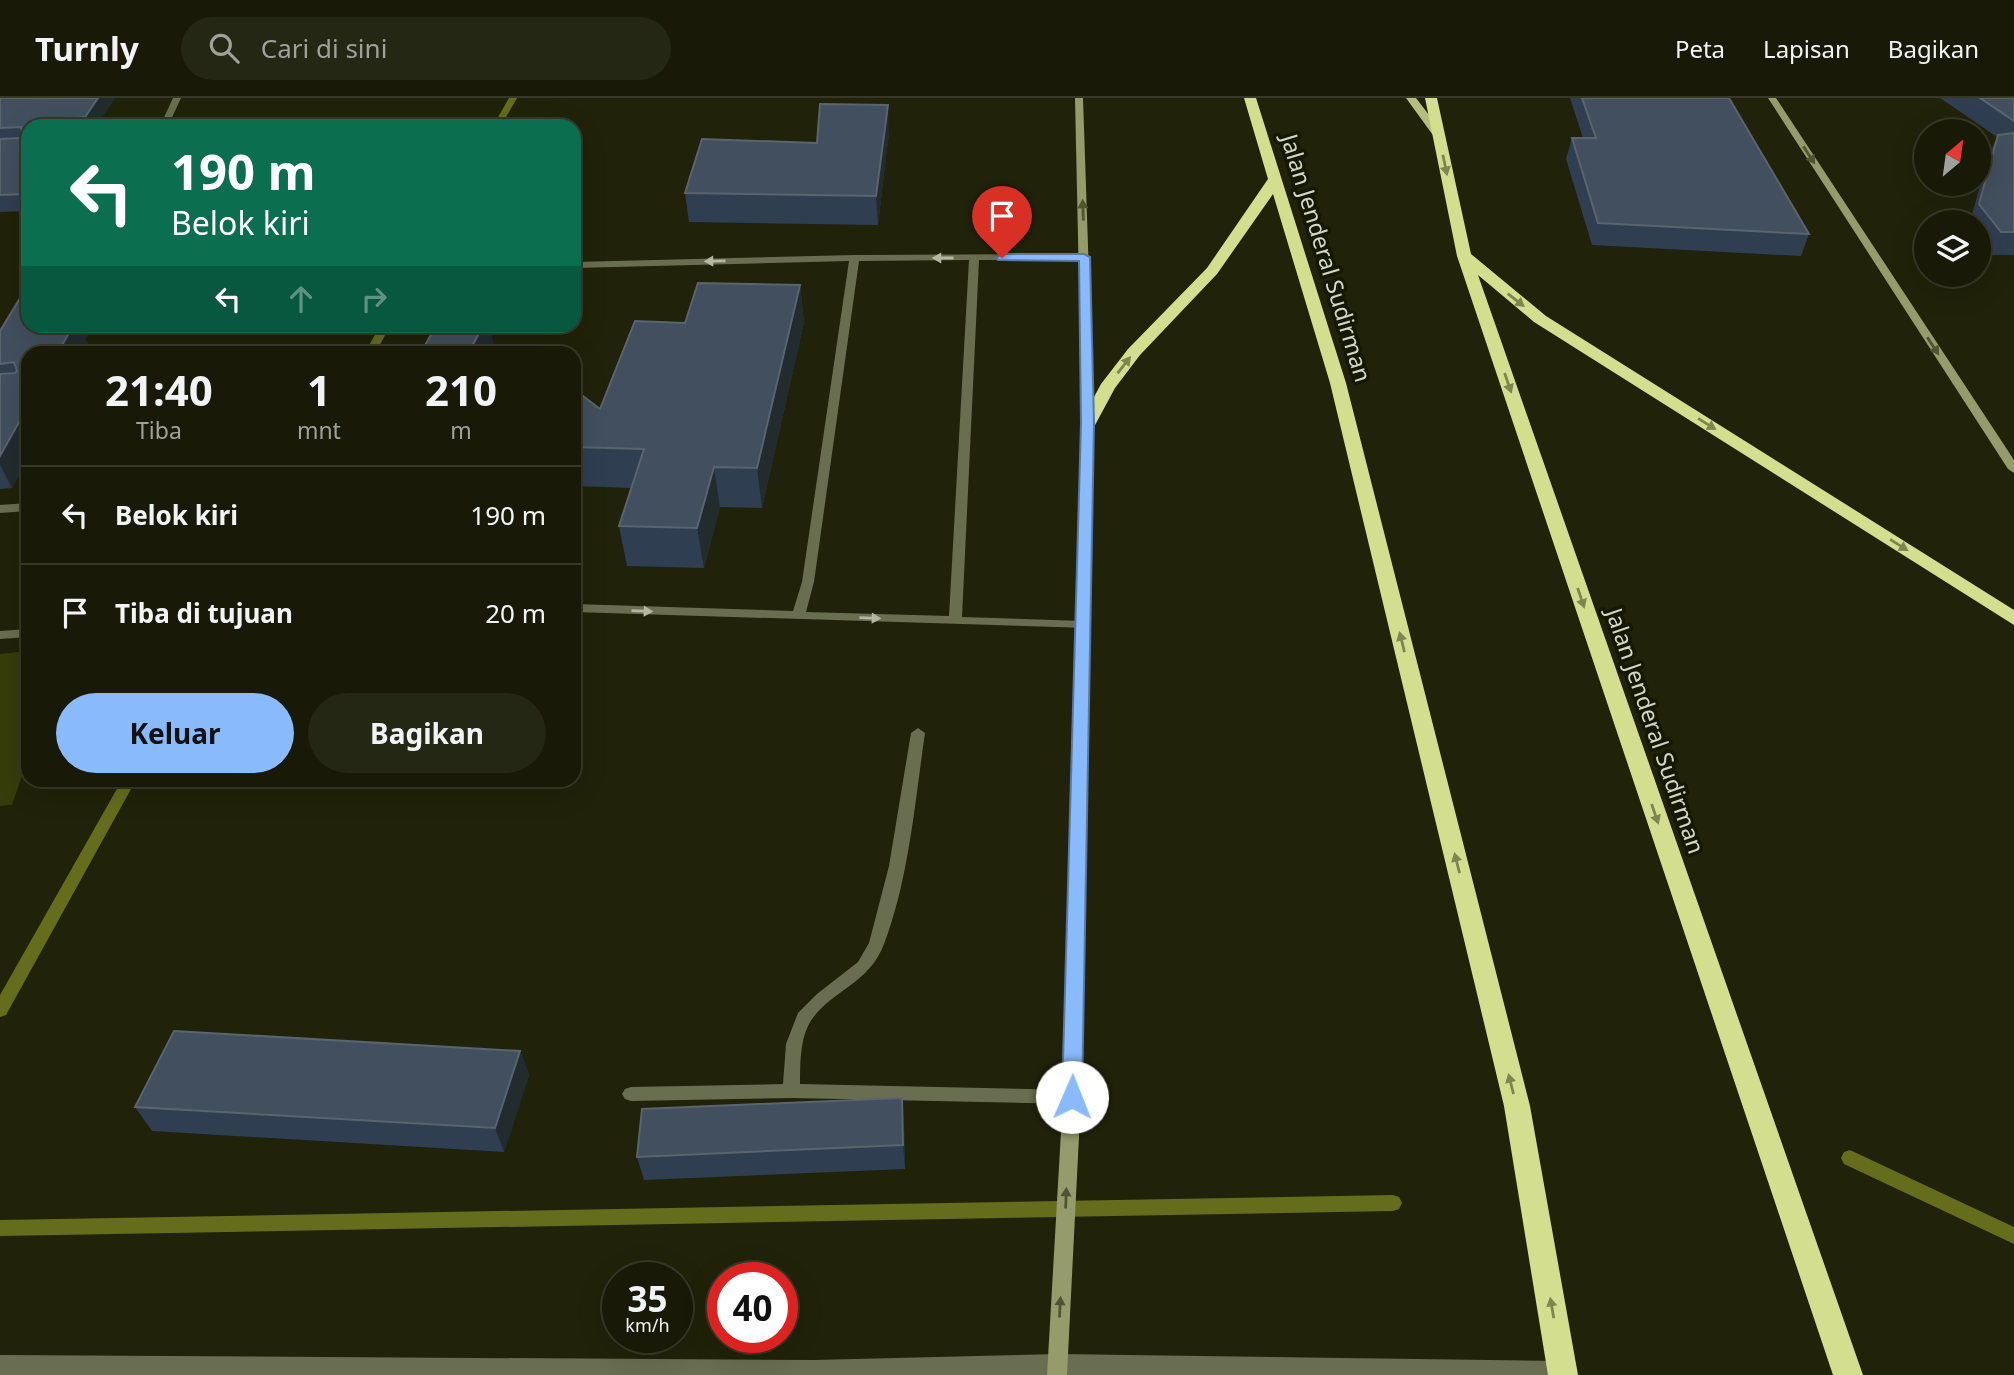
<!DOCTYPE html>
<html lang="id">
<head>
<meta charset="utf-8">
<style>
  body { margin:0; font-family:"Noto Sans",sans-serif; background:#252715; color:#f1f3f6; height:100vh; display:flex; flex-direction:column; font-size:26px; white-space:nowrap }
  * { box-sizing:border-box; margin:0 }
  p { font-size:23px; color:#9fa19b }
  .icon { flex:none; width:38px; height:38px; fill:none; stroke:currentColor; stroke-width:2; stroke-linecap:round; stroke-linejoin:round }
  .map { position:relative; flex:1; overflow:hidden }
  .panel { position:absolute; left:21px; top:248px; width:560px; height:441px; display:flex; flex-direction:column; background:#181a07; border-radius:21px; box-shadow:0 7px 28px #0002,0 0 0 2px #363828 }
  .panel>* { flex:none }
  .guide { position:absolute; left:21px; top:21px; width:560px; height:214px; border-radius:21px; box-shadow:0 7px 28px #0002,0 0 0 2px #363828; background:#0b6e4f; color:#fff; overflow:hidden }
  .needle { width:46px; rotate:29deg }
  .buttons { position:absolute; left:1914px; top:21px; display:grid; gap:14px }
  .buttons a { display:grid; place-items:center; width:77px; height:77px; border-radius:50%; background:#181a07; box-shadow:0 7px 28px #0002,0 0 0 2px #363828; font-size:35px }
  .speed { position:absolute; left:602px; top:1164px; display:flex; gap:14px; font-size:35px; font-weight:700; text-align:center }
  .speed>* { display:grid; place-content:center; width:91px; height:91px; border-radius:50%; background:#181a07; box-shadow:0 7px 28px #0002,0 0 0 2px #363828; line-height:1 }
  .speed small { font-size:18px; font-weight:400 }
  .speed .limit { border:10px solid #d22; background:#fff; color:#111 }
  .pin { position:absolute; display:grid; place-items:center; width:60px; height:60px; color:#fff; margin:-72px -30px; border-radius:50% 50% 50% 0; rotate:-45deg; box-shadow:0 0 7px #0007 }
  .pin .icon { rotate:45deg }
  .me { position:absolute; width:77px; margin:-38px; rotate:1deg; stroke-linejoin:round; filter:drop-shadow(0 0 5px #0008) }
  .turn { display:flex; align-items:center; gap:24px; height:147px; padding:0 35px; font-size:32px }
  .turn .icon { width:91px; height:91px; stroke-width:2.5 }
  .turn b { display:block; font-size:49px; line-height:60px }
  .lanes { display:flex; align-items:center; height:66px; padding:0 35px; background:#0003; justify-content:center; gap:35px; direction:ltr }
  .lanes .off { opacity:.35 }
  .eta { display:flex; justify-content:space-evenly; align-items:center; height:119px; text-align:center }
  .eta b { font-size:42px; font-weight:700; line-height:49px }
  .primary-button { display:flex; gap:14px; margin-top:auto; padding:14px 35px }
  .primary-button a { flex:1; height:80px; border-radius:42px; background:#89bafc; color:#111; font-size:28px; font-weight:700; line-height:80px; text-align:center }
  .primary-button a+a { background:#252715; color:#f1f3f6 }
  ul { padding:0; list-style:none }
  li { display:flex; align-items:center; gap:21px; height:98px; padding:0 35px; border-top:2px solid #363828 }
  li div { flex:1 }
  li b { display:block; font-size:26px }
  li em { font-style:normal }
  header { display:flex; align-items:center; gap:42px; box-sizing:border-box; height:98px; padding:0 35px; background:#181a07; border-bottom:2px solid #363828 }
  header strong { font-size:33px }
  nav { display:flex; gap:38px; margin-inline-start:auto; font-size:24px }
  .search { width:490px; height:63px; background:#252715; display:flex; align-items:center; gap:18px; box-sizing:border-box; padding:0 24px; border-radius:38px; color:#9fa19b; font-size:26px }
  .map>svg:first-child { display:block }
</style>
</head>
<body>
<header>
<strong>Turnly</strong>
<div class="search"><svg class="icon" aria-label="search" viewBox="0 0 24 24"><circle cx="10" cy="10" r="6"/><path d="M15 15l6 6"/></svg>Cari di sini</div>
<nav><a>Peta</a><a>Lapisan</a><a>Bagikan</a></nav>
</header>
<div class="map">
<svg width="2014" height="1277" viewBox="0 0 2014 1277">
  <rect width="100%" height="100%" fill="#202209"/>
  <!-- green -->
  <path fill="#373c0b" d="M28 553V660L12 707 0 708V556Z"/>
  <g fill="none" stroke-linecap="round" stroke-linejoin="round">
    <!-- stream -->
    <g fill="#656c1c" fill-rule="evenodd">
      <path d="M509 0H517L501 28H493Z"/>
      <path d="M380 228H390L375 256H364Z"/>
      <path d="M122 682H136L6 917 0 919V897Z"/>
      <path d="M1850 1052 2014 1129V1146L1844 1066 1841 1060 1844 1054Z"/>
      <path d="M1393 1097 1399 1099 1402 1105 1399 1111 1393 1113 0 1138V1122Z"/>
    </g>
    <!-- lane -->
    <g fill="#6a6e50" fill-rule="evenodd">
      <path d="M854 157 1084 156 1089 159 1084 162H979L962 519 1083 523 1088 524 1090 527 1088 530 574 514V506L793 513 802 484 849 163 574 170V164ZM969 162 949 518 806 514 814 484 859 163Z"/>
      <path d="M918 630 925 635C915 703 909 781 884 846 868 889 825 894 808 928 800 945 800 967 800 986L1072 992 1078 994 1081 999 1078 1004 1072 1006 792 1000 631 1003 625 1001 622 996 625 991 631 989 783 986 786 946 798 915 817 896 858 864 869 845 889 768 911 635Z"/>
    </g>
    <!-- street -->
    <g fill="#6a6e50" fill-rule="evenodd">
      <path d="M173 0H181L168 28H160Z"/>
      <path d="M28 405V413L0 415V407Z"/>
      <path d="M28 531V539L0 541V533Z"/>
      <path d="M1057 1256 1563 1263 1570 1266 1573 1273 1571 1277H0V1257L814 1262Z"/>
    </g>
    <!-- secondary -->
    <g fill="#959b6a" fill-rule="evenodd">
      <path d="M1075 0H1083L1094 325 1081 999 1067 1277H1047L1063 999 1082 325Z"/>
      <path d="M1768 0H1776L2014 362V375L2008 371Z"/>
    </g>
    <!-- primary -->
    <path fill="#b5be7e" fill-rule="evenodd" d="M1406 0H1416L1445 38 1443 40H1435Z"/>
    <!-- highway -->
    <g fill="#d4de8f" fill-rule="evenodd">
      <path d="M1244 0H1256L1346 285 1530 1008 1578 1277H1548L1504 1008 1330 285 1273 96 1217 176 1140 257 1115 290 1094 329H1082L1080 325 1101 286 1128 251 1207 170 1268 81Z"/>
      <path d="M1425 0H1437L1471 156 1546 218 2014 512V527L1534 224 1478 177 1863 1277H1833L1457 158Z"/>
    </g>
  </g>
  <!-- wall -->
  <g fill="#303e51">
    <path d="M0 0H115L96 28H28V113L0 114Z"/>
    <path d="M1570 0H1729L1809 136 1801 158 1592 147 1566 61 1572 40H1583Z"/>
    <path d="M1940 0H2014V157H1991L1979 142V124H1970L1988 59 1997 39Z"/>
    <path d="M889 34 878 127 689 124 685 95 817 45Z"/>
    <path d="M800 187 804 224 762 410 720 409 704 470 627 468 619 428 631 390 574 388V291L600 311 685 225Z"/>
    <path d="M28 228H93L85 241 89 248 12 390 0 391V233Z"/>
    <path d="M520 953 529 977 504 1054 152 1033 135 1009Z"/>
    <path d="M902 1000 904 1024 905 1071 644 1082 637 1059Z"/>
  </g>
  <!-- shaded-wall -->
  <g fill="#222c2f">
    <path d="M98 0H115L96 28H88L85 19Z"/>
    <path d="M888 7 889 34 878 127 876 98Z"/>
    <path d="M76 20 79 28H70Z"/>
    <path d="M28 91V103L25 96Z"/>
    <path d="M800 187 804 224 762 410 757 370Z"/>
    <path d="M72 228H93L85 241 89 248 85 256H57Z"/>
    <path d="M483 228H489L496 254 495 256H468Z"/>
    <path d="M28 308V361L12 390 0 367V358Z"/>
    <path d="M714 369 720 409 704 470 697 430Z"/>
    <path d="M520 953 529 977 504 1054 495 1030Z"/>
    <path d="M902 1000 904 1024 905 1071 903 1047Z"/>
  </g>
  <!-- building -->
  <g fill="#424f5e" stroke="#59646e" stroke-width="2">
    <path d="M0 0H98L85 19 76 20 70 28H28V91L25 96 0 97V41L21 40 23 38 21 29 0 30Z"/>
    <path d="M1582 0H1729L1809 136 1598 125 1572 40H1596Z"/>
    <path d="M1980 0H2014V23Z"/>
    <path d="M820 6 888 7 876 98 685 95 702 41 817 45Z"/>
    <path d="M2014 35V134H2001L1979 106 1998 37Z"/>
    <path d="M698 185 800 187 757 370 714 369 697 430 619 428 644 351 574 349V291L600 311 635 223 685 225Z"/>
    <path d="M28 187V228H73L57 256H28V308L0 358V276L15 275 17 273 14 264 0 266V233Z"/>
    <path d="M436 228H483L468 256H420Z"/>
    <path d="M174 933 520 953 495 1030 135 1009Z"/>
    <path d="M902 1000 903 1047 637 1059 642 1011Z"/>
  </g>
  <!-- one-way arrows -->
  <defs><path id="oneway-solid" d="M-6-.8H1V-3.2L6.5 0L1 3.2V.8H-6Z" transform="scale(1.75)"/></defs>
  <g fill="#4f5431">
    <use href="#oneway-solid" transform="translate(1809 57) rotate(57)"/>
    <use href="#oneway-solid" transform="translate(1083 112) rotate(-92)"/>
    <use href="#oneway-solid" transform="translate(1933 248) rotate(57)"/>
    <use href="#oneway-solid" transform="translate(1066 1100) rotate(-88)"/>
    <use href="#oneway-solid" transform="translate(1060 1209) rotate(-87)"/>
  </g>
  <g fill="#7e8550">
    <use href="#oneway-solid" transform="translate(1445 67) rotate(78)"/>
    <use href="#oneway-solid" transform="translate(1516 202) rotate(38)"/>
    <use href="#oneway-solid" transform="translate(1124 267) rotate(-52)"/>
    <use href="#oneway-solid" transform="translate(1508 285) rotate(71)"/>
    <use href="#oneway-solid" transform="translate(1707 326) rotate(32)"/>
    <use href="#oneway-solid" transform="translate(1899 447) rotate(32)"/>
    <use href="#oneway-solid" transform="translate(1581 500) rotate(71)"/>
    <use href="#oneway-solid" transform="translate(1402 544) rotate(-104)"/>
    <use href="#oneway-solid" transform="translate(1655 716) rotate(71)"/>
    <use href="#oneway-solid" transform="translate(1457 765) rotate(-104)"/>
    <use href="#oneway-solid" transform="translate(1511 986) rotate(-104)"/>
    <use href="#oneway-solid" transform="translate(1552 1210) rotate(-100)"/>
  </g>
  <g fill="#b4b8a3">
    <use href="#oneway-solid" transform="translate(943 160) rotate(180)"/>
    <use href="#oneway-solid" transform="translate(715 163) rotate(179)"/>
    <use href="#oneway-solid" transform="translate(642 513) rotate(2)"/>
    <use href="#oneway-solid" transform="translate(870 520) rotate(2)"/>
  </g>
  <!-- route -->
  <path fill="#89bafc" stroke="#5979a4" stroke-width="2" d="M1002 156H1084L1090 159 1094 325 1082 999 1079 1005 1072 1008 1065 1005 1062 999 1081 325 1079 163 998 162 996 160Z"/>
  <g text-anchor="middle" stroke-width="7" stroke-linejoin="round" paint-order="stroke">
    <!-- street labels -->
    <g font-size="23" fill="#d4d7c7" stroke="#161902">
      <text transform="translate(1326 160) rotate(73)" y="8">Jalan Jenderal Sudirman</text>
      <text transform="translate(1655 633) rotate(71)" y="8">Jalan Jenderal Sudirman</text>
    </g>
  </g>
</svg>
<div class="buttons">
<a><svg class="needle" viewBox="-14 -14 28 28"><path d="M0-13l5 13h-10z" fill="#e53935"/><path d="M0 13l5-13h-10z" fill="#9fa19b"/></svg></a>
<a><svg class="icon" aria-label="layers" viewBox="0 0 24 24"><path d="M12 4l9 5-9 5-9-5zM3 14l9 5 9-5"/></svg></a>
</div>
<div class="speed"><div>35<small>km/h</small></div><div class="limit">40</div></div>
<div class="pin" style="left:1002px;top:160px;background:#d93025"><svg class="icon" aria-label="arrive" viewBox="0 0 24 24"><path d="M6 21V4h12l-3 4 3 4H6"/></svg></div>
<svg class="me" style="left:1072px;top:999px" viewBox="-20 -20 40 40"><circle r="19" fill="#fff"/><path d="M0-13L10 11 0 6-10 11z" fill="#89bafc"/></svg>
<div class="guide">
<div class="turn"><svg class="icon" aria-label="left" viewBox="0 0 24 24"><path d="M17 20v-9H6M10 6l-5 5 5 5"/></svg><div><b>190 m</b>Belok kiri</div></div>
<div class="lanes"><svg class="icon" aria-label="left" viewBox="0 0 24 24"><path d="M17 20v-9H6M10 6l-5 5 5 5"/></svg><svg class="icon off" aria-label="ahead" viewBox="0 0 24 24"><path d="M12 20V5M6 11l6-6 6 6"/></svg><svg class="icon off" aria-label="right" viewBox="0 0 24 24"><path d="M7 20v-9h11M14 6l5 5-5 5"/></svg></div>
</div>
<section class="panel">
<div class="eta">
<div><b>21:40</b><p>Tiba</p></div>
<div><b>1</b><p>mnt</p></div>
<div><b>210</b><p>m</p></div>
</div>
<ul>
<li><svg class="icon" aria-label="left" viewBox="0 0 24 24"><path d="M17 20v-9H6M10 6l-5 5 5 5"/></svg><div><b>Belok kiri</b></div><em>190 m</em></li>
<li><svg class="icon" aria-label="arrive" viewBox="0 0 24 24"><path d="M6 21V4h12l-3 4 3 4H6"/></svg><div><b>Tiba di tujuan</b></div><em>20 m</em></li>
</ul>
<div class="primary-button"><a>Keluar</a><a>Bagikan</a></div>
</section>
</div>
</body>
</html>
